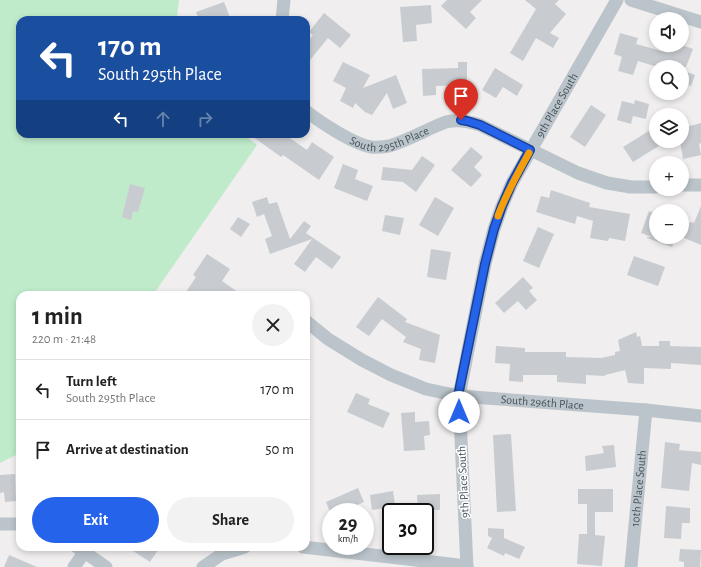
<!DOCTYPE html>
<html lang="en">
<head>
<meta charset="utf-8">
<style>
  body { margin:0; font-family:"Alegreya Sans",sans-serif; background:#f2f2f2; color:#222; height:100vh; display:flex; flex-direction:column; font-size:15px; white-space:nowrap }
  * { box-sizing:border-box; margin:0 }
  p { font-size:13px; color:#767676 }
  .icon { flex:none; width:22px; height:22px; fill:none; stroke:currentColor; stroke-width:2; stroke-linecap:round; stroke-linejoin:round }
  .map { position:relative; flex:1; overflow:hidden }
  .panel { position:absolute; left:16px; top:291px; width:294px; height:260px; display:flex; flex-direction:column; background:#fff; border-radius:12px; box-shadow:0 2px 6px #0003 }
  .panel>* { flex:none }
  .hud { position:absolute; left:16px; top:16px; width:294px; height:122px; border-radius:12px; box-shadow:0 2px 6px #0003; background:#1a4fa0; color:#fff; overflow:hidden }
  .controls { position:absolute; left:649px; top:12px; display:grid; gap:8px }
  .controls a { display:grid; place-items:center; width:40px; height:40px; border-radius:50%; background:#fff; box-shadow:0 2px 6px #0003; font-size:20px }
  .speed { position:absolute; left:322px; top:503px; display:flex; gap:8px; font-size:20px; font-weight:700; text-align:center }
  .speed>* { display:grid; place-content:center; width:52px; height:52px; border-radius:50%; background:#fff; box-shadow:0 2px 6px #0003; line-height:1 }
  .speed small { font-size:10px; font-weight:400 }
  .speed .limit { border:2px solid #111; border-radius:6px; background:#fff; color:#111 }
  .pin { position:absolute; display:grid; place-items:center; width:34px; height:34px; color:#fff; margin:-41px -17px; border-radius:50% 50% 50% 0; rotate:-45deg; box-shadow:0 0 4px #0007 }
  .pin .icon { rotate:45deg }
  .me { position:absolute; width:44px; margin:-22px; rotate:0deg; stroke-linejoin:round; filter:drop-shadow(0 0 3px #0008) }
  .turn { display:flex; align-items:center; gap:14px; height:84px; padding:0 16px; font-size:18px }
  .turn .icon { width:52px; height:52px; stroke-width:2.5 }
  .turn b { display:block; font-size:28px; line-height:34px }
  .lanes { display:flex; align-items:center; height:38px; padding:0 16px; background:#0003; justify-content:center; gap:20px; direction:ltr }
  .lanes .off { opacity:.35 }
  .round { display:grid; place-items:center; flex:none; width:42px; height:42px; border-radius:21px; background:#f2f2f2 }
  .headline { display:flex; align-items:center; justify-content:space-between; height:68px; padding:0 16px }
  h1 { font-size:24px; font-weight:700; line-height:30px }
  .cta { display:flex; gap:8px; margin-top:auto; padding:8px 16px }
  .cta a { flex:1; height:46px; border-radius:24px; background:#2563eb; color:#fff; font-size:16px; font-weight:700; line-height:46px; text-align:center }
  .cta a+a { background:#f2f2f2; color:#222 }
  ul { padding:0; list-style:none }
  li { display:flex; align-items:center; gap:12px; height:60px; padding:0 16px; border-top:1px solid #e0e0e0 }
  li div { flex:1 }
  li b { display:block; font-size:15px }
  li em { font-style:normal }
  .map>svg:first-child { display:block }
</style>
</head>
<body>
<div class="map">
<svg width="701" height="567" viewBox="0 0 701 567">
  <rect width="100%" height="100%" fill="#f0eeee"/>
  <!-- green -->
  <path fill="#bfebcb" d="M0 0H179L177 17 179 20H20V134H243L257 145 153 295H20V453L0 463Z"/>
  <!-- building -->
  <g fill="#c8ccd0">
    <path d="M447 0H482L470 12 476 18 466 29 441 6Z"/>
    <path d="M525 0H559L555 4 566 14 550 33 559 38 553 48 536 38 523 61 510 53 536 9Z"/>
    <path d="M224 2 231 20H199L196 12Z"/>
    <path d="M431 5 432 23 416 25 417 41 403 42 400 7Z"/>
    <path d="M324 13 351 35 340 48 328 38 306 65V44L313 35 309 32Z"/>
    <path d="M620 33 638 38 636 44 669 53 672 45H682L693 49 686 67H657L638 61 633 75 618 71 622 57 614 54Z"/>
    <path d="M343 62 370 75 363 88 396 75 407 103 393 109 387 93 372 115 365 112 355 103 353 108 340 101 346 88 333 81Z"/>
    <path d="M458 62H467V85L436 86V95L423 96 422 69 458 68Z"/>
    <path d="M495 68 523 85 517 96 503 87 496 98 482 90Z"/>
    <path d="M682 70 695 75 691 86 682 83Z"/>
    <path d="M635 100 649 104 646 119 633 116 631 124 617 120 622 101 634 104Z"/>
    <path d="M591 105 606 115 585 147 570 137Z"/>
    <path d="M701 123V143L699 144 701 155 683 159 680 141H682V128Z"/>
    <path d="M652 129 656 135V141H660L662 144 633 162 623 147Z"/>
    <path d="M249 134H284L307 150 312 142 334 157 319 180 283 155 281 157Z"/>
    <path d="M471 147 483 157 474 167 482 175 471 187 451 170Z"/>
    <path d="M422 156 435 165 416 192 403 182 381 180 383 167 412 170Z"/>
    <path d="M343 164 358 170 355 179 373 186 367 201 334 188Z"/>
    <path d="M130 184 145 188 138 212 133 211 131 220 122 217Z"/>
    <path d="M551 190 590 203 589 207 630 214 625 241 609 238 608 241 590 238 593 221 577 216 575 224 536 212 541 196 549 198Z"/>
    <path d="M267 197 269 204 277 202 290 239 304 221 311 226 306 233 341 257 332 269 316 257 305 272 294 264 312 239 270 254 265 239 272 236 264 214 257 217 252 202Z"/>
    <path d="M435 197 454 208 438 236 419 225Z"/>
    <path d="M701 206V245L682 237V220L690 223 691 222 694 223Z"/>
    <path d="M649 211 656 214V237H676L672 247 647 238V237H652L641 233Z"/>
    <path d="M385 215 404 218 400 235 382 231Z"/>
    <path d="M238 217 250 224 241 237 230 229Z"/>
    <path d="M538 227 554 234 539 268 523 261Z"/>
    <path d="M431 249 451 252 446 280 427 277Z"/>
    <path d="M207 254 230 269 222 281 242 295H184L196 277 193 275Z"/>
    <path d="M634 256 665 267 658 286 627 275Z"/>
    <path d="M523 277 533 288 529 291 537 300 526 310 518 301 504 313 495 303Z"/>
    <path d="M378 297 407 319 405 322 440 335 435 363 419 360 421 349 403 342 406 337 382 319 369 336 356 327Z"/>
    <path d="M636 332 637 337 640 336 642 346H659V341H670V346L701 347V365L671 363V369L644 368V384L628 383 625 370 605 375V376L586 375V384L557 382V375H523V382L509 381 510 364 495 363 496 346 525 348V352H566V357L601 358 615 355V352L620 351 618 340Z"/>
    <path d="M356 393 370 399 368 404 390 413 383 428 347 412Z"/>
    <path d="M415 412V422L429 421 430 435 424 436 425 450 404 451 401 413Z"/>
    <path d="M511 434 516 511 497 512 493 435Z"/>
    <path d="M665 442 680 444 679 450 701 452V465L692 463 689 491 661 488Z"/>
    <path d="M614 445 616 467 586 471 585 456 604 453 602 446Z"/>
    <path d="M15 474 16 501 5 502 4 492 0 493V475Z"/>
    <path d="M358 488 364 502 341 512H330L326 502Z"/>
    <path d="M578 489H613V512H595V535L605 536 602 566 577 564 579 534H587V504H578Z"/>
    <path d="M393 491 396 512H387L386 508 372 510 370 495Z"/>
    <path d="M440 494V510H432V512H418L417 495Z"/>
    <path d="M666 506 690 508V523H682L681 539 664 538Z"/>
    <path d="M488 528 504 529V538L525 547 519 559 505 553 504 556 487 548 492 538 488 536Z"/>
    <path d="M127 547H160L150 562Z"/>
    <path d="M680 549 701 550 700 567H684V562L679 561Z"/>
    <path d="M9 555 37 567H4Z"/>
  </g>
  <g fill="none" stroke-linecap="round" stroke-linejoin="round">
    <!-- minor -->
    <g stroke="#bac4ca" stroke-width="13">
      <path d="M631 0 701 22"/>
      <path d="M282 20 284 0"/>
      <path id="s1" d="M306 111C320 122 353 144 371 147 377 148 383 147 389 146 409 140 427 129 446 122 458 119 468 121 480 125L578 173 607 183 631 187H656"/>
      <path d="M682 185H701"/>
      <path id="s2" d="M306 321 328 339 362 360 391 375 426 389 459 396 646 410 701 416"/>
      <path d="M0 524H20"/>
      <path d="M77 547 106 567"/>
      <path d="M303 547 467 566"/>
      <path d="M74 567 88 547"/>
      <path d="M203 567 222 554 245 547"/>
      <path id="s3" d="M467 567 459 396 485 264 494 229 502 206 512 183 617 0"/>
      <path id="s4" d="M631 567 632 556 646 410"/>
    </g>
  </g>
  <g fill="none" stroke-linecap="round" stroke-linejoin="round">
    <defs>
      <path id="route" d="M459 412 458 396 485 264 494 229 502 206 512 183 530 150 480 125 467 121 461 120"/>
    </defs>
    <!-- route casing -->
    <use href="#route" stroke="#184099" stroke-width="10"/>
    <!-- route -->
    <use href="#route" stroke="#2563eb" stroke-width="7"/>
    <!-- slow -->
    <path stroke="#f59e0b" stroke-width="7" d="M498 216C506 194 518 173 529 153"/>
  </g>
  <g text-anchor="middle" stroke-width="3" stroke-linejoin="round" paint-order="stroke">
    <!-- street labels -->
    <g font-size="12" fill="#47535a" stroke="#fff">
      <text dy="4" stroke="none"><textPath href="#s3" startOffset="481">9th Place South</textPath></text>
      <text dy="4" stroke="none"><textPath href="#s1" startOffset="94">South 295th Place</textPath></text>
      <text dy="4" stroke="none"><textPath href="#s2" startOffset="256">South 296th Place</textPath></text>
      <text transform="translate(463 482) rotate(-93)" y="4">9th Place South</text>
      <text dy="4" stroke="none"><textPath href="#s4" startOffset="79">10th Place South</textPath></text>
    </g>
  </g>
</svg>
<div class="controls">
<a><svg class="icon" aria-label="sound" viewBox="0 0 24 24"><path d="M4 9h4l5-4v14l-5-4H4zM17 9q2 3 0 6"/></svg></a>
<a><svg class="icon" aria-label="search" viewBox="0 0 24 24"><circle cx="10" cy="10" r="6"/><path d="M15 15l6 6"/></svg></a>
<a><svg class="icon" aria-label="layers" viewBox="0 0 24 24"><path d="M12 4l9 5-9 5-9-5zM3 14l9 5 9-5"/></svg></a>
<a>+</a>
<a>−</a>
</div>
<div class="speed"><div>29<small>km/h</small></div><div class="limit">30</div></div>
<div class="pin" style="left:461px;top:120px;background:#d93025"><svg class="icon" aria-label="arrive" viewBox="0 0 24 24"><path d="M6 21V4h12l-3 4 3 4H6"/></svg></div>
<svg class="me" style="left:459px;top:412px" viewBox="-20 -20 40 40"><circle r="19" fill="#fff"/><path d="M0-13L10 11 0 6-10 11z" fill="#2563eb"/></svg>
<div class="hud">
<div class="turn"><svg class="icon" aria-label="left" viewBox="0 0 24 24"><path d="M17 20v-9H6M10 6l-5 5 5 5"/></svg><div><b>170 m</b>South 295th Place</div></div>
<div class="lanes"><svg class="icon" aria-label="left" viewBox="0 0 24 24"><path d="M17 20v-9H6M10 6l-5 5 5 5"/></svg><svg class="icon off" aria-label="ahead" viewBox="0 0 24 24"><path d="M12 20V5M6 11l6-6 6 6"/></svg><svg class="icon off" aria-label="right" viewBox="0 0 24 24"><path d="M7 20v-9h11M14 6l5 5-5 5"/></svg></div>
</div>
<section class="panel">
<div class="headline"><div><h1>1 min</h1><p>220 m · 21:48</p></div><a class="round"><svg class="icon" aria-label="close" viewBox="0 0 24 24"><path d="M6 6l12 12M18 6L6 18"/></svg></a></div>
<ul>
<li><svg class="icon" aria-label="left" viewBox="0 0 24 24"><path d="M17 20v-9H6M10 6l-5 5 5 5"/></svg><div><b>Turn left</b><p>South 295th Place</p></div><em>170 m</em></li>
<li><svg class="icon" aria-label="arrive" viewBox="0 0 24 24"><path d="M6 21V4h12l-3 4 3 4H6"/></svg><div><b>Arrive at destination</b></div><em>50 m</em></li>
</ul>
<div class="cta"><a>Exit</a><a>Share</a></div>
</section>
</div>
</body>
</html>
